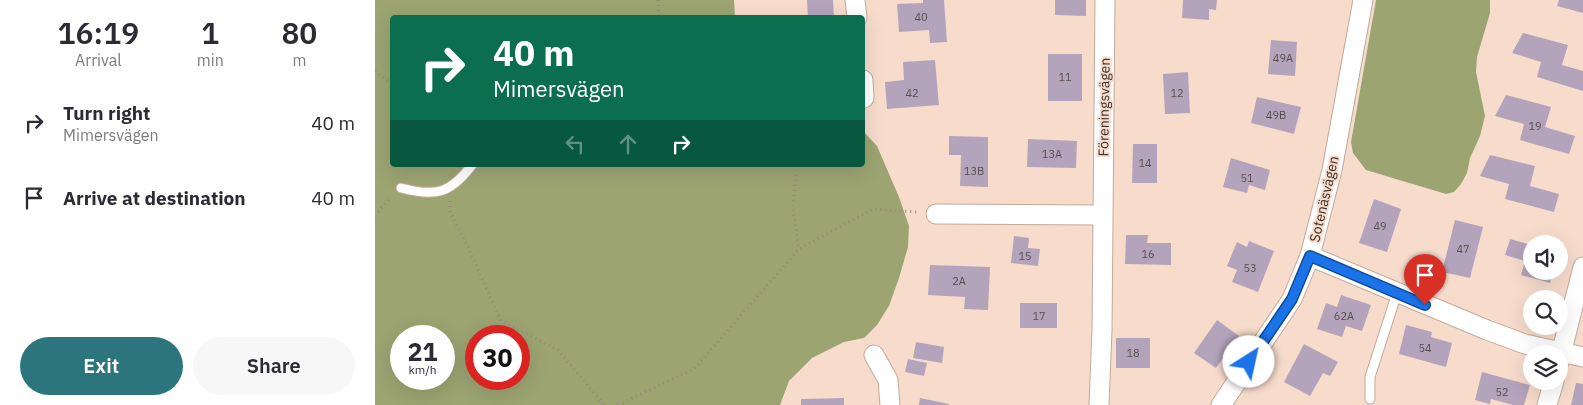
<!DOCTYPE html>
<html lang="en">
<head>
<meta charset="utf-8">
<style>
  body { margin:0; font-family:"IBM Plex Sans",sans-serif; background:#f7f7f7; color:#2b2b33; height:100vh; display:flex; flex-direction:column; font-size:19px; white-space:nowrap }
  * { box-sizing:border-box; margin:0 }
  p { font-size:16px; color:#7c7c81 }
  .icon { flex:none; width:28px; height:28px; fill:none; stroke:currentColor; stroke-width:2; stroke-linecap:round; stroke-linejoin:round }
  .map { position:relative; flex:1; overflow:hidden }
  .drawer { display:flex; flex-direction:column; background:#fff; width:375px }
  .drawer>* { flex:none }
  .banner { position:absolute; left:15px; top:15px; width:475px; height:152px; border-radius:5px; box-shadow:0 5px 20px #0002; background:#0b6e4f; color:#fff; overflow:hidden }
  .fabs { position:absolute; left:1148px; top:235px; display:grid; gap:10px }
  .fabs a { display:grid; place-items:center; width:45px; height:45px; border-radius:50%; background:#fff; box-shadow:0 5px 20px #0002; font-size:25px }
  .speed { position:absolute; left:15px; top:325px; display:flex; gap:10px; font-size:25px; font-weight:700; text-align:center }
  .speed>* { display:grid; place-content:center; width:65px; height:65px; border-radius:50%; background:#fff; box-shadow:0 5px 20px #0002; line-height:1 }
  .speed small { font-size:12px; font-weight:400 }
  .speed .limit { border:8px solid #d22; background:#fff; color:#111 }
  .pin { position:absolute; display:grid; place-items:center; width:42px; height:42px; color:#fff; margin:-51px -21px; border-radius:50% 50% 50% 0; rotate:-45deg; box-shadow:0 0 5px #0007 }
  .pin .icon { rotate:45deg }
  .me { position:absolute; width:55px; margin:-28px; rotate:35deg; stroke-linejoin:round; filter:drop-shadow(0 0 4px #0008) }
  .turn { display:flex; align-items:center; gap:18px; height:105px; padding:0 20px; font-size:22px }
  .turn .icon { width:65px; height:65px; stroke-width:2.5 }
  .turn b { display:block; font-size:35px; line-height:42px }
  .lanes { display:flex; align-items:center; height:48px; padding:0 20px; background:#0003; justify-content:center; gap:25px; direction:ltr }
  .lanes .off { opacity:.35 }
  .eta { display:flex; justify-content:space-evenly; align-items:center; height:85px; text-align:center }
  .eta b { font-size:30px; font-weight:600; line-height:35px }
  .cta { display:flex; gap:10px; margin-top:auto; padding:10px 20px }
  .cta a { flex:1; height:58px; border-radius:30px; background:#2c757c; color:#fff; font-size:20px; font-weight:600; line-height:58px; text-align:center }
  .cta a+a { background:#f7f7f7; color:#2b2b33 }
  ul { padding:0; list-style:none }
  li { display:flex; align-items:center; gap:15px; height:75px; padding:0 20px }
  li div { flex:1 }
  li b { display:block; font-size:19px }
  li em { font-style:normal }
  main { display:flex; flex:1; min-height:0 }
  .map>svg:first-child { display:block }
</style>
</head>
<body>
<main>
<section class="drawer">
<div class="eta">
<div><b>16:19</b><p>Arrival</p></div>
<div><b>1</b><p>min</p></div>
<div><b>80</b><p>m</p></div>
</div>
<ul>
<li><svg class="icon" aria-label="right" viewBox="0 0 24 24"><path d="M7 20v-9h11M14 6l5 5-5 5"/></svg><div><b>Turn right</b><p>Mimersvägen</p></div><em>40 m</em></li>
<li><svg class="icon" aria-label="arrive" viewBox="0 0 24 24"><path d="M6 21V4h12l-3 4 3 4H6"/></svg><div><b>Arrive at destination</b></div><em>40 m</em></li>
</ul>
<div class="cta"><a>Exit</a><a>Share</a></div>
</section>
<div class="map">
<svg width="1208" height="405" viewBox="0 0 1208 405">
  <rect width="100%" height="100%" fill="#f7dccc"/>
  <!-- forest -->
  <g fill="#9ca472" fill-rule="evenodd">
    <path d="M0 0H359L360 17 18 18V165H488V131L502 146 524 197 534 226 533 247 524 278 514 306 502 325 489 338 469 342 437 358 414 381 405 405H0ZM26 336H69V379H26ZM101 336H144V379H101Z"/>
    <path d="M1001 0H1115V13L1102 57 1101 72 1110 116 1105 136 1095 158 1092 173 1086 184 1079 192 1071 194 991 170 978 153 976 142Z"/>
  </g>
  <!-- building -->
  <g fill="#b4a4bb">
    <path d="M432 0H458L459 18H433Z"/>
    <path d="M548 0H569L572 42 555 43 554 30 524 32 522 4 548 3Z"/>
    <path d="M680 0H711V16L680 15Z"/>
    <path d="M808 0H842L841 10 834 9V20L807 18Z"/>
    <path d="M1184 0H1208V13L1182 6Z"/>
    <path d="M1148 33 1193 45 1187 65 1208 71V91L1162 77 1166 62 1137 53Z"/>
    <path d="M896 40 922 42 920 76 893 74Z"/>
    <rect x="673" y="54" width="34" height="47"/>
    <path d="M560 60 564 105 512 109 510 82 529 80 528 62Z"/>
    <path d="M813 72 815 113 790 114 788 74Z"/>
    <path d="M1131 95 1176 107 1170 127 1200 136 1194 154 1145 140 1149 124 1120 116Z"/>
    <path d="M882 97 926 107 919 134 876 123Z"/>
    <path d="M574 136 613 137V187L585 186 586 155H574Z"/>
    <path d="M653 139 702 141 701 168 652 167Z"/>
    <path d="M758 144H782V183H757Z"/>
    <path d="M1115 155 1160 166 1155 186 1184 194 1179 212 1130 199 1134 184 1105 176Z"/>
    <path d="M856 158 895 170 890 190 874 185 872 193 848 187Z"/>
    <path d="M999 199 1026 209 1012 252 984 243Z"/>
    <path d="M1080 220 1108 227 1095 278 1067 272Z"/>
    <path d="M751 235H773L772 243H796V265L750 264Z"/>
    <path d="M639 236 654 238 653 248 665 249 663 266 636 263Z"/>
    <path d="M1135 239 1156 245V271H1178L1175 283 1146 275 1150 261 1130 255Z"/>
    <path d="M874 241 899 251 883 292 857 282 862 270 852 266 862 242 872 247Z"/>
    <path d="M555 265 615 267 613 310 589 309 590 297 553 295Z"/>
    <path d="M966 295 996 305 987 331 971 326 967 337 942 329 951 303 962 307Z"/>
    <rect x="645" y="303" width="37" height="25"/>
    <path d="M842 320 864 336 841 368 819 353Z"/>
    <path d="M1031 325 1057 332 1056 337 1077 343 1071 367 1024 354Z"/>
    <rect x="741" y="338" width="34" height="30"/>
    <path d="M541 342 569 347 567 363 538 358Z"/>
    <path d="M929 344 963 362 955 376 948 373 935 396 909 382Z"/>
    <path d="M533 359 552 363 549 376 530 372Z"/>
    <path d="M1107 372 1155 385 1149 405H1138L1116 399 1115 404 1100 400Z"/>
    <path d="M1201 383 1208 384V405H1196Z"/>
    <path d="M469 398V405H426V399Z"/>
    <path d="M545 398 574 404V405H544Z"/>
  </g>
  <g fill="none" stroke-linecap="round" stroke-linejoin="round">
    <defs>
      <g id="service">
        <path d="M26 188C60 197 75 194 97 165"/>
        <path d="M995 399V377L1022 293"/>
      </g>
      <g id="minor">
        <path d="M480 0 482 18"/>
        <path d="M488 80 489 98"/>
        <path d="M561 214 727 215"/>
        <path d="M935 256 1112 330 1150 344 1208 357"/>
        <path d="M499 355 513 380 515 405"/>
        <path d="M1184 362 1208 267"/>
        <path d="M724 405 727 330 730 0"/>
        <path d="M846 405 917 299 935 256 957 170 988 0"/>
        <path d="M1172 405 1179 381"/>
      </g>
    </defs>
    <!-- service casing -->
    <use href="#service" stroke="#c3a99a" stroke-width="11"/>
    <!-- minor casing -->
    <use href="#minor" stroke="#c3a99a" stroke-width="21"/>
    <!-- path -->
    <g stroke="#9a877c" stroke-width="3" stroke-dasharray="1 4" stroke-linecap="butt">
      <path d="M283 0 284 18"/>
      <path d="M0 71 18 85"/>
      <path d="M422 165 418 208 424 249"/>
      <path d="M75 201V212L94 249 126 321 183 350 229 405"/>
      <path d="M0 216 16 197"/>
      <path d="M243 405 319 369 424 249 498 209 542 212"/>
    </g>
    <!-- service -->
    <use href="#service" stroke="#fff" stroke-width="9"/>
    <!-- minor -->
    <use href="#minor" stroke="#fff" stroke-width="19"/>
  </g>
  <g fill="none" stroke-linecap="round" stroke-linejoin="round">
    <defs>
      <path id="route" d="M874 362 917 299 935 256 1050 305"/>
    </defs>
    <!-- route casing -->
    <use href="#route" stroke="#114b97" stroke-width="12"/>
    <!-- route -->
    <use href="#route" stroke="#1a73e8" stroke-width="9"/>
  </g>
  <g text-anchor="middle" stroke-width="4" stroke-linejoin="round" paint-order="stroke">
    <!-- number labels -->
    <g font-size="11" fill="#594d4e">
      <text x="546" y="21">40</text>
      <text x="908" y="62">49A</text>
      <text x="690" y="81">11</text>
      <text x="537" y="97">42</text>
      <text x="802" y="97">12</text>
      <text x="901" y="119">49B</text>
      <text x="1160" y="130">19</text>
      <text x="677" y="158">13A</text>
      <text x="770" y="167">14</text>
      <text x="599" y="175">13B</text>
      <text x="872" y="182">51</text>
      <text x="1005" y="230">49</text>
      <text x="1088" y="253">47</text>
      <text x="773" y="258">16</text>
      <text x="650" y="260">15</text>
      <text x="875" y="272">53</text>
      <text x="584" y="285">2A</text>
      <text x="664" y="320">17</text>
      <text x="969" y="320">62A</text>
      <text x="1050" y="352">54</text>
      <text x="758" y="357">18</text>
      <text x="1127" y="396">52</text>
    </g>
    <!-- street labels -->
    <g font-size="14" fill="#3b302a" stroke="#f7dccc">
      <text transform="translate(729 107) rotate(-89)" y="5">Föreningsvägen</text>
      <text transform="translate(949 199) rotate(-77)" y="5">Sotenäsvägen</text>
    </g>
  </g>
</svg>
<div class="fabs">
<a><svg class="icon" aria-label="sound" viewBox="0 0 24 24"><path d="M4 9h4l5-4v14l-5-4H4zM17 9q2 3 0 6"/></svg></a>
<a><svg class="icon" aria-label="search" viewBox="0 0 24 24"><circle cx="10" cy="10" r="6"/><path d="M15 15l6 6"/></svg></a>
<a><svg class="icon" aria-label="layers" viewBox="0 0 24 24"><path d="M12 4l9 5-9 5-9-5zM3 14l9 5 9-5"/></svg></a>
</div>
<div class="speed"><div>21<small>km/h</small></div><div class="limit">30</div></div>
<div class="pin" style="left:1050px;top:305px;background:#d93025"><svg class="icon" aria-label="arrive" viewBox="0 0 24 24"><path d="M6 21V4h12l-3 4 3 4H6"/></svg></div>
<svg class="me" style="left:874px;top:362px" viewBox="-20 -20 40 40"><circle r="19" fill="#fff"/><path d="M0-13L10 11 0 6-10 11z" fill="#1a73e8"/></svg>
<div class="banner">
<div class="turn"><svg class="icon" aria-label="right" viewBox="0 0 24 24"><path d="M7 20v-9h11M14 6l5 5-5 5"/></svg><div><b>40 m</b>Mimersvägen</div></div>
<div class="lanes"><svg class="icon off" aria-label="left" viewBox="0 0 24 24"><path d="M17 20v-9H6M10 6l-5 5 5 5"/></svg><svg class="icon off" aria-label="ahead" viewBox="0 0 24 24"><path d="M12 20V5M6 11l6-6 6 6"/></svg><svg class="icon" aria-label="right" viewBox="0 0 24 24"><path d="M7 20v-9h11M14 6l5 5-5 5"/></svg></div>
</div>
</div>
</main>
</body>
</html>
